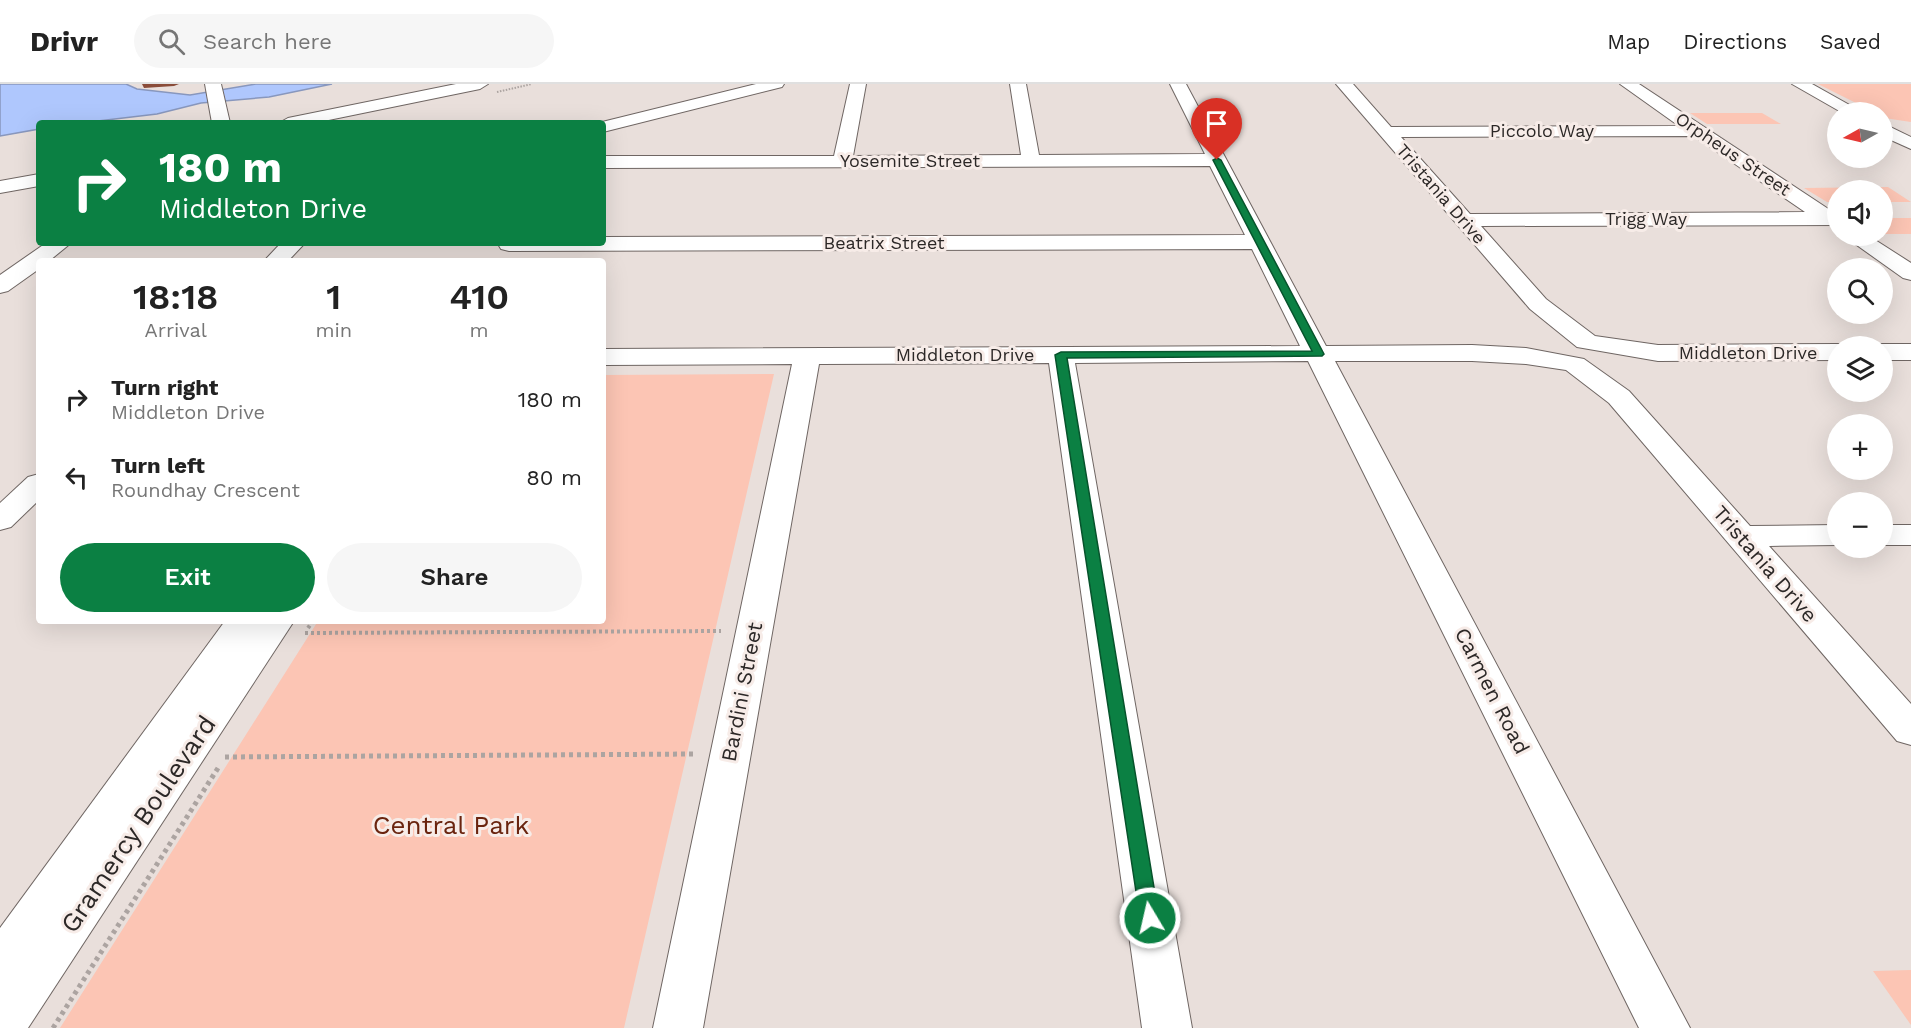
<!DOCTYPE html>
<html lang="en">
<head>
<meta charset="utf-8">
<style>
  body { margin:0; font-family:"Work Sans",sans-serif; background:#f6f6f6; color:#222; height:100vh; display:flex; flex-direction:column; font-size:22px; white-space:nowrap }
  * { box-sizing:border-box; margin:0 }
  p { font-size:20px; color:#767676 }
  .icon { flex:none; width:33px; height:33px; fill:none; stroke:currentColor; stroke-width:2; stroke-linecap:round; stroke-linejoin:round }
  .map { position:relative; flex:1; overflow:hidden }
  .side { position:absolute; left:36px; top:174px; width:570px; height:366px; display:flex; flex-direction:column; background:#fff; border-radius:6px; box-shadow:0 6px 24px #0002 }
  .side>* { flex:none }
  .top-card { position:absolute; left:36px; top:36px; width:570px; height:126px; border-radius:6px; box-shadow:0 6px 24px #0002; background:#0b8043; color:#fff; overflow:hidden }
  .needle { width:39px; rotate:262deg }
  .fabs { position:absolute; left:1827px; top:18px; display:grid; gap:12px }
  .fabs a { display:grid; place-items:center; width:66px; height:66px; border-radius:50%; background:#fff; box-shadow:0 6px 24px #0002; font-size:30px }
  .pin { position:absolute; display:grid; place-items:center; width:51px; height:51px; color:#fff; margin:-62px -26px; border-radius:50% 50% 50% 0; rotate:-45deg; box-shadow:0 0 6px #0007 }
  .pin .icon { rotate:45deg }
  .me { position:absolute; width:66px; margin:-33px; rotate:351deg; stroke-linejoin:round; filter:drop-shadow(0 0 4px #0008) }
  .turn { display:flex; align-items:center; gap:21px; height:126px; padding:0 24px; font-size:27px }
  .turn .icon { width:78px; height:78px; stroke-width:2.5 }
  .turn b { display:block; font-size:42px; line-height:51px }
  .eta { display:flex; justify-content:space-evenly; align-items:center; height:102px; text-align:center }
  .eta b { font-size:36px; font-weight:600; line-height:42px }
  .button { display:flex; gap:12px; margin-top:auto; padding:12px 24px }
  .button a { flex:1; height:69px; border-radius:36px; background:#0b8043; color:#fff; font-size:24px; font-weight:600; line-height:69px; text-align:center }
  .button a+a { background:#f6f6f6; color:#222 }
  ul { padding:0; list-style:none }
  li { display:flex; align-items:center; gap:18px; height:78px; padding:0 24px }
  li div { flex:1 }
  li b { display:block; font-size:22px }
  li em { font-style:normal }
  header { display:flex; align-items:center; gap:36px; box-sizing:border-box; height:84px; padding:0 30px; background:#fff; border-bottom:2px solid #e0e0e0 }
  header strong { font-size:28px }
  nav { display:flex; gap:33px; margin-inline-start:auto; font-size:21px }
  .search { width:420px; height:54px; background:#f6f6f6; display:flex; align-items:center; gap:15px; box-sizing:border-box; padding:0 21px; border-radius:33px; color:#767676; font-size:22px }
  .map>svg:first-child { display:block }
</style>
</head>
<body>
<header>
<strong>Drivr</strong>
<div class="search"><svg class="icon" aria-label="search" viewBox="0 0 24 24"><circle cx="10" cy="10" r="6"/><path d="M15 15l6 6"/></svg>Search here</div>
<nav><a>Map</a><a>Directions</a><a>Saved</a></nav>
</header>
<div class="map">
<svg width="1911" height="944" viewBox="0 0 1911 944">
  <rect width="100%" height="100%" fill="#e9dfdb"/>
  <!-- green -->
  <g fill="#fcc5b4">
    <path d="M1818 0H1911V38L1884 34 1882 28H1874Z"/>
    <path d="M1690 29H1762L1781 40H1707Z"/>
    <path d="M1888 103 1911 118H1883L1882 106H1838L1837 118H1827L1804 104Z"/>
    <rect x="1883" y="134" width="28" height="16"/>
    <path d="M774 290 624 944H60L318 537H603V291Z"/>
    <path d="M1911 886V941L1873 887Z"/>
  </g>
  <!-- water -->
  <path fill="#afc7fd" stroke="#8897bd" stroke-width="1.5" d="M0 0H126L137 5 190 11 256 0H332L269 13 201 19 157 30 81 39H39V45L0 52Z"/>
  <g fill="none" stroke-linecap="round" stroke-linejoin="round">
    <defs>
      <g id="minor">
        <path d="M205 0H221L230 39H212Z"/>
        <path d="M456 0H488L480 5 314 39H279L288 34Z"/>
        <path d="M756 0H784L782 3 603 48V39H598Z"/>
        <path d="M850 0H866L853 72 1021 71 1010 0H1026L1039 71 1205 70 1170 0H1186L1326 262 1472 261 1526 264 1584 275 1629 307 1750 442 1838 441V461L1769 462 1911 620V661L1897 657 1609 319 1566 286 1526 280 1472 277H1335L1690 944H1639L1308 277 1075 279 1192 944H1142L1049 279 819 280 703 944H653L792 280 603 281V265L1300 262 1252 165 509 167 501 165 498 160 603 159V153L1245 151 1210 82 603 84V72H834Z"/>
        <path d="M1336 0H1353L1391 43 1679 42 1620 0H1639L1836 130 1838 141 1481 142 1546 215 1595 252 1658 261 1838 260 1847 262H1838V276L1658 277 1577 263 1530 225ZM1694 52 1805 128 1470 130 1401 53Z"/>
        <path d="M1792 0H1812L1862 28H1841Z"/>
        <path d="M1882 39 1911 53V65L1882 52Z"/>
        <path d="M39 90V102L0 109V97Z"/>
        <path d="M1844 152H1869L1911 179V196L1903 194Z"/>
        <path d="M46 159H71L49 177H39V185L8 207 0 209V191Z"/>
        <path d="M281 159H305L288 177H264Z"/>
        <path d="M1882 260H1911V276H1882V262H1873Z"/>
        <path d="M39 390V416L11 443 0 446V419L28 393Z"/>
        <rect x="1882" y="441" width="29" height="20"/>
        <path d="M225 537H294L28 944H0V844Z"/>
      </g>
    </defs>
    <!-- minor casing -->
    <use href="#minor" stroke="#6f6663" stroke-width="2"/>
    <!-- path-far2 -->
    <g stroke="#aca4a1" stroke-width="2" stroke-dasharray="1.5 1.5" stroke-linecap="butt">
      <path d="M497 8 532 0"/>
      <path d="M254 39 265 37"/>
    </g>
    <!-- path-far1 -->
    <g stroke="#aca4a1" stroke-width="4" stroke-dasharray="3 3" stroke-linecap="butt">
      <path d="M308 544 313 537"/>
      <path d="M305 549 721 547"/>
    </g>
    <!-- path -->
    <g stroke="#aca4a1" stroke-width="5" stroke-dasharray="4 4" stroke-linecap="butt">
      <path d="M225 673 696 670"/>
      <path d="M53 944 218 684"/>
    </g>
    <!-- minor -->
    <use href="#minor" fill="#fff" fill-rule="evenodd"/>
  </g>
  <!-- wall -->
  <path fill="#8a4c39" d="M142 0H179L174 2 144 4Z"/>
  <!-- route -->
  <path fill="#0b8043" stroke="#07532c" stroke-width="1.5" d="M1217 74 1221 76 1324 270 1322 272 1067 274 1159 834 1156 841 1150 843 1143 841 1140 834 1055 271 1061 268 1312 267 1213 76Z"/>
  <g text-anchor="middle" stroke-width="6" stroke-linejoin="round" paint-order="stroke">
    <!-- far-street labels -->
    <g font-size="18" fill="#2c2827" stroke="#f7ece8">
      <text x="1542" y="53">Piccolo Way</text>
      <text transform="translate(1733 70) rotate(34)" y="6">Orpheus Street</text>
      <text x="910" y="83">Yosemite Street</text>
      <text transform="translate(1441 110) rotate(49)" y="6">Tristania Drive</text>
      <text x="1646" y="141">Trigg Way</text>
      <text x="884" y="165">Beatrix Street</text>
      <text x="1748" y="275">Middleton Drive</text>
      <text x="965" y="277">Middleton Drive</text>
    </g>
    <!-- street labels -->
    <g font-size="21" fill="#2c2827" stroke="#f7ece8">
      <text transform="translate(1765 480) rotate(49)" y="7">Tristania Drive</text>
      <text transform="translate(1492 607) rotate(63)" y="7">Carmen Road</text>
      <text transform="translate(742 608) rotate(-79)" y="7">Bardini Street</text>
    </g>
    <!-- near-street labels -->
    <g font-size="26" fill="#2c2827" stroke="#f7ece8">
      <text transform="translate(138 740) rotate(-56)" y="9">Gramercy Boulevard</text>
    </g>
    <!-- near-park labels -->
    <g font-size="26" fill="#6a240e" stroke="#f7ece8">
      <text x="451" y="750">Central Park</text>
    </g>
  </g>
</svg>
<div class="fabs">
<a><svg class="needle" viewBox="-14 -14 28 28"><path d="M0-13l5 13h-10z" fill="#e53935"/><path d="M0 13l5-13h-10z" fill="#767676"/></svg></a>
<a><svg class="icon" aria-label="sound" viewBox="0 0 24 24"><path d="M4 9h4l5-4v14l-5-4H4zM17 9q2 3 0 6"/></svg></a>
<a><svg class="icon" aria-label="search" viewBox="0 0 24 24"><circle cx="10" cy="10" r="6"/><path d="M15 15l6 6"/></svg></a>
<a><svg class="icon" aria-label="layers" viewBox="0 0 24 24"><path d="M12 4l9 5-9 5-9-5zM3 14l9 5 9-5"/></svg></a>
<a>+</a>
<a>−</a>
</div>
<div class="pin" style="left:1217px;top:76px;background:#d93025"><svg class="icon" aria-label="arrive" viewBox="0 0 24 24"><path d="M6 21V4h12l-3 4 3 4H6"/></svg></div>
<svg class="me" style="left:1150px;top:834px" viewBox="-20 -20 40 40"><circle r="17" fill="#0b8043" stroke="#fff" stroke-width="3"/><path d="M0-11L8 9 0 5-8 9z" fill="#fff"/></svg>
<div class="top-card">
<div class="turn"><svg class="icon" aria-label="right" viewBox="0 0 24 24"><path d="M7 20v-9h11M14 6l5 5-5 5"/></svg><div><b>180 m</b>Middleton Drive</div></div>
</div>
<section class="side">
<div class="eta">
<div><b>18:18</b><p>Arrival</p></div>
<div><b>1</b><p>min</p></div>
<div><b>410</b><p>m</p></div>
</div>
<ul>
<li><svg class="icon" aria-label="right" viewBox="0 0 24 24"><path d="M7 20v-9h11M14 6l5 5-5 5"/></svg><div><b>Turn right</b><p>Middleton Drive</p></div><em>180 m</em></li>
<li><svg class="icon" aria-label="left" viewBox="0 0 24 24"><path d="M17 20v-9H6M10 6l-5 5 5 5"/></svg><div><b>Turn left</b><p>Roundhay Crescent</p></div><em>80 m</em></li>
</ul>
<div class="button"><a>Exit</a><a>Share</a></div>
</section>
</div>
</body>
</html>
